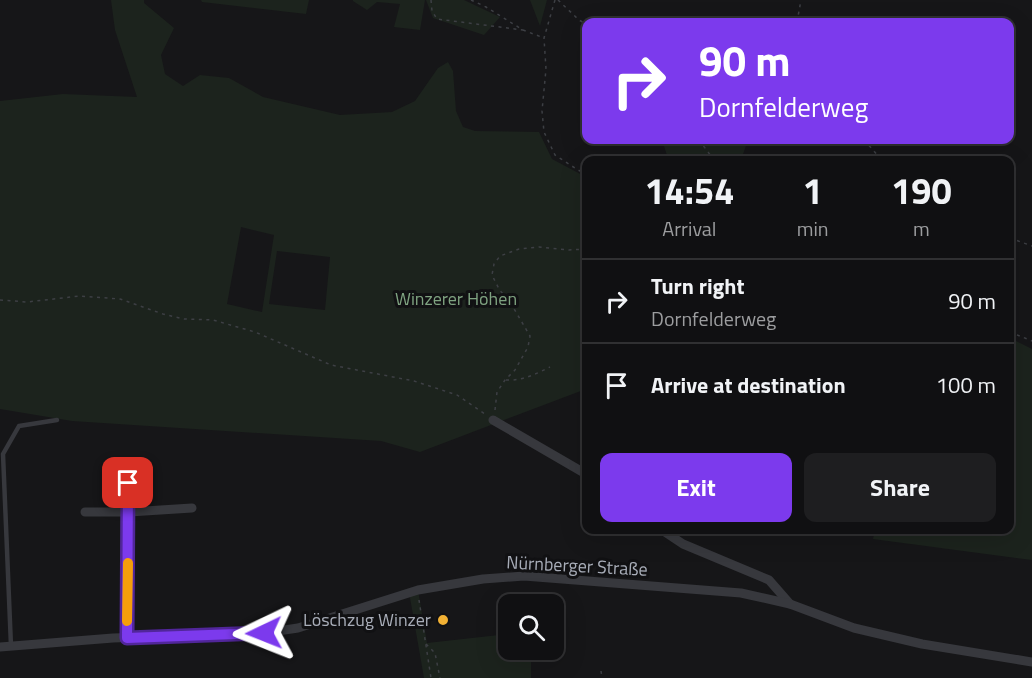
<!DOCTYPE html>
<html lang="en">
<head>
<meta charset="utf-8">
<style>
  body { margin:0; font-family:"Titillium Web",sans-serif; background:#1e1e20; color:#f1f3f6; height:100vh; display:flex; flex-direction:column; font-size:22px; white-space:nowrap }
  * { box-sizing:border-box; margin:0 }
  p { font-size:20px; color:#9c9d9f }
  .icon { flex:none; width:33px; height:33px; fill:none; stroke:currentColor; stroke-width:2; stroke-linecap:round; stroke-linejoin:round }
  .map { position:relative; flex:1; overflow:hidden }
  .side { position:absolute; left:582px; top:156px; width:432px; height:378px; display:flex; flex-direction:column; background:#101012; border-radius:12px; box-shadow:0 6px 24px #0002,0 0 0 2px #303032 }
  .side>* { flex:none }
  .guide { position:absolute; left:582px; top:18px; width:432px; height:126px; border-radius:12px; box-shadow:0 6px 24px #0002,0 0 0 2px #303032; background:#7c3aed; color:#fff; overflow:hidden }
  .fabs { position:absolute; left:498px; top:594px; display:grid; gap:12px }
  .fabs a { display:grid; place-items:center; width:66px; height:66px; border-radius:12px; background:#101012; box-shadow:0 6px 24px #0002,0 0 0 2px #303032; font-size:30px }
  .pin { position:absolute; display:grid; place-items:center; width:51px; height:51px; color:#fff; margin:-26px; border-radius:12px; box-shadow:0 3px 9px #0006 }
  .me { position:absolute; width:66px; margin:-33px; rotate:268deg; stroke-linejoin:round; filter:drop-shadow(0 0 4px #0008) }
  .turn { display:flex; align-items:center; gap:21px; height:126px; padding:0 18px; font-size:27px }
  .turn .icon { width:78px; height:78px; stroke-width:2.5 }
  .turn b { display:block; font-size:42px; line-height:51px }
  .eta { display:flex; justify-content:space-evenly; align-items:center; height:102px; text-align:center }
  .eta b { font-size:36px; font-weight:700; line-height:42px }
  .action { display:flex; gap:12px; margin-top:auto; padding:12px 18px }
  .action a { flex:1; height:69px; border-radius:12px; background:#7c3aed; color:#fff; font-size:24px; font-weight:700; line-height:69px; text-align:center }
  .action a+a { background:#1e1e20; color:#f1f3f6 }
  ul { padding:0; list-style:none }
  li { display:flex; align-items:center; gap:18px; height:84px; padding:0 18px; border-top:2px solid #303032 }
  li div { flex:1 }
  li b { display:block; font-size:22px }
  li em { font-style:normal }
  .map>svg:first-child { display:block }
</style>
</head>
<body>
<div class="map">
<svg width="1032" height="678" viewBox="0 0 1032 678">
  <rect width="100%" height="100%" fill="#161618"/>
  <!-- green -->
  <g fill="#1c231d" fill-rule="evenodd">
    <path d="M111 0H144V3L174 28 161 55 165 74 183 86 200 75 229 78 263 97 340 115 392 112 415 101 438 68 448 62 453 71 456 111 463 127 475 131 539 132 552 159 586 177V389L420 452 381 441 72 421 0 409V101L63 94 137 97 115 30ZM241 227 274 235 262 312 227 304ZM277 251 330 257 325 310 269 304Z"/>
    <path d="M201 0H309L306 14 202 2Z"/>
    <path d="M353 0H425L420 30 394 27 400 4 377 2 367 10 353 1Z"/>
    <path d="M426 0H464L500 17 484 35 433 18Z"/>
    <path d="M530 0H547L540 26Z"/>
    <path d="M662 140H748L743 154 762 160H675L668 158Z"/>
    <path d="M1010 338 1032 349V560L873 539 875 530H1010Z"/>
    <path d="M418 590 427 643 508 634V650H531V678H424L409 592Z"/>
  </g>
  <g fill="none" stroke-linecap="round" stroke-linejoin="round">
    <!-- path -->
    <g stroke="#3d3f44" stroke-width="1.5" stroke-dasharray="3 4.5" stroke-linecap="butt">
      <path d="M431 0 432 11 437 19 523 30"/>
      <path d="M471 0 486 7 523 30 544 38"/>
      <path d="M555 0 544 38 546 69 542 111 544 132 555 155 578 170 586 174"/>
      <path d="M558 0 579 20 586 24"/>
      <path d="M797 22 801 0"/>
      <path d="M699 140 714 160"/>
      <path d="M864 140 882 160"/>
      <path d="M1010 238 1032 246"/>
      <path d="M0 300 27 302 80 296 120 299 163 314 184 319 213 320 255 332 331 365 414 381 457 395 485 414"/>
      <path d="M1010 332 1032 341"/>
      <path d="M506 380C522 381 536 374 550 367"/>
      <path d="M495 410 497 392 505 380 515 370 528 347 530 336 513 307 499 289 492 275 494 264 500 256 519 249 539 247 569 250 586 249"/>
      <path d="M419 600 431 678"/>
      <path d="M426 644 435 653 440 678"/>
      <path d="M601 671 602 678"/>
    </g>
    <!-- service -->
    <path stroke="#37383d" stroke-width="4.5" d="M11 646 3 454 19 426 57 420"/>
    <!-- minor -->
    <g stroke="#37383d" stroke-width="9">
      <path d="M493 420 586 474"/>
      <path d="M85 512H129L192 508"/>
      <path d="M662 530 683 544 769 580 790 604"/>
      <path d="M127 638 128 483"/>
      <path d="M0 647 113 638 264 633 298 628 418 590 483 579 524 576 741 593 790 604 854 628 922 644 1032 662"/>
    </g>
  </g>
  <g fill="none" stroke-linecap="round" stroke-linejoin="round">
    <defs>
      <path id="route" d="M128 483 127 638 264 633"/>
    </defs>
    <!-- route casing -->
    <use href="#route" stroke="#51269a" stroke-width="15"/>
    <!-- route -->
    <use href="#route" stroke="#7c3aed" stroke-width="10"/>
    <!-- slow -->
    <path stroke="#f59e0b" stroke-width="10" d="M127 621 128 563"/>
  </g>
  <!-- markers -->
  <circle fill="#f2b134" stroke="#111113" stroke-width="2" cx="443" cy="620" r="6"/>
  <g text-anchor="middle" stroke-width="6" stroke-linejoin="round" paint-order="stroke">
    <!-- park labels -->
    <g font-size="18" fill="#7fa381" stroke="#111113">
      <text x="456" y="305">Winzerer Höhen</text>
    </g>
    <!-- street labels -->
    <g font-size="18" fill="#a8adb8" stroke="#111113">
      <text transform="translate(577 566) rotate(3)" y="6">Nürnberger Straße</text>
    </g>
    <!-- poi labels -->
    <g font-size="18" fill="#a8adb8" stroke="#111113" text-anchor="end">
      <text x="431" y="626">Löschzug Winzer</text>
    </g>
  </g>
</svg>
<div class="fabs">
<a><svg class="icon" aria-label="search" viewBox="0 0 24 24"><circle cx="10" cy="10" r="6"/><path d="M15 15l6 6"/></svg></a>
</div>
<div class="pin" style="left:128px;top:483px;background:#d93025"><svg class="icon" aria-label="arrive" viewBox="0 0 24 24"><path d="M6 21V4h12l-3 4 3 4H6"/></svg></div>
<svg class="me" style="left:264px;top:633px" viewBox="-20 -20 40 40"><path d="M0-17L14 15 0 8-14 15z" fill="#7c3aed" stroke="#fff" stroke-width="4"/></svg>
<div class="guide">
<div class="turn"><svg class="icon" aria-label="right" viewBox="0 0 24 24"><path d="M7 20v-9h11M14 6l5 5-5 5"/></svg><div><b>90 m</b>Dornfelderweg</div></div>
</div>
<section class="side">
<div class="eta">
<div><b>14:54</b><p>Arrival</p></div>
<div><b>1</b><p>min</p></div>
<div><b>190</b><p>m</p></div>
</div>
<ul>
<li><svg class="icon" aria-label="right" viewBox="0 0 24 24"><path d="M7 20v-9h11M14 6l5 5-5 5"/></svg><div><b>Turn right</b><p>Dornfelderweg</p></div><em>90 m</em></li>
<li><svg class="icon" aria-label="arrive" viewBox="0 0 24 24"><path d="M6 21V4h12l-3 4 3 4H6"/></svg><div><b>Arrive at destination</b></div><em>100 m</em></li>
</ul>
<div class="action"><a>Exit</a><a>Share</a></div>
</section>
</div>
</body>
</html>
